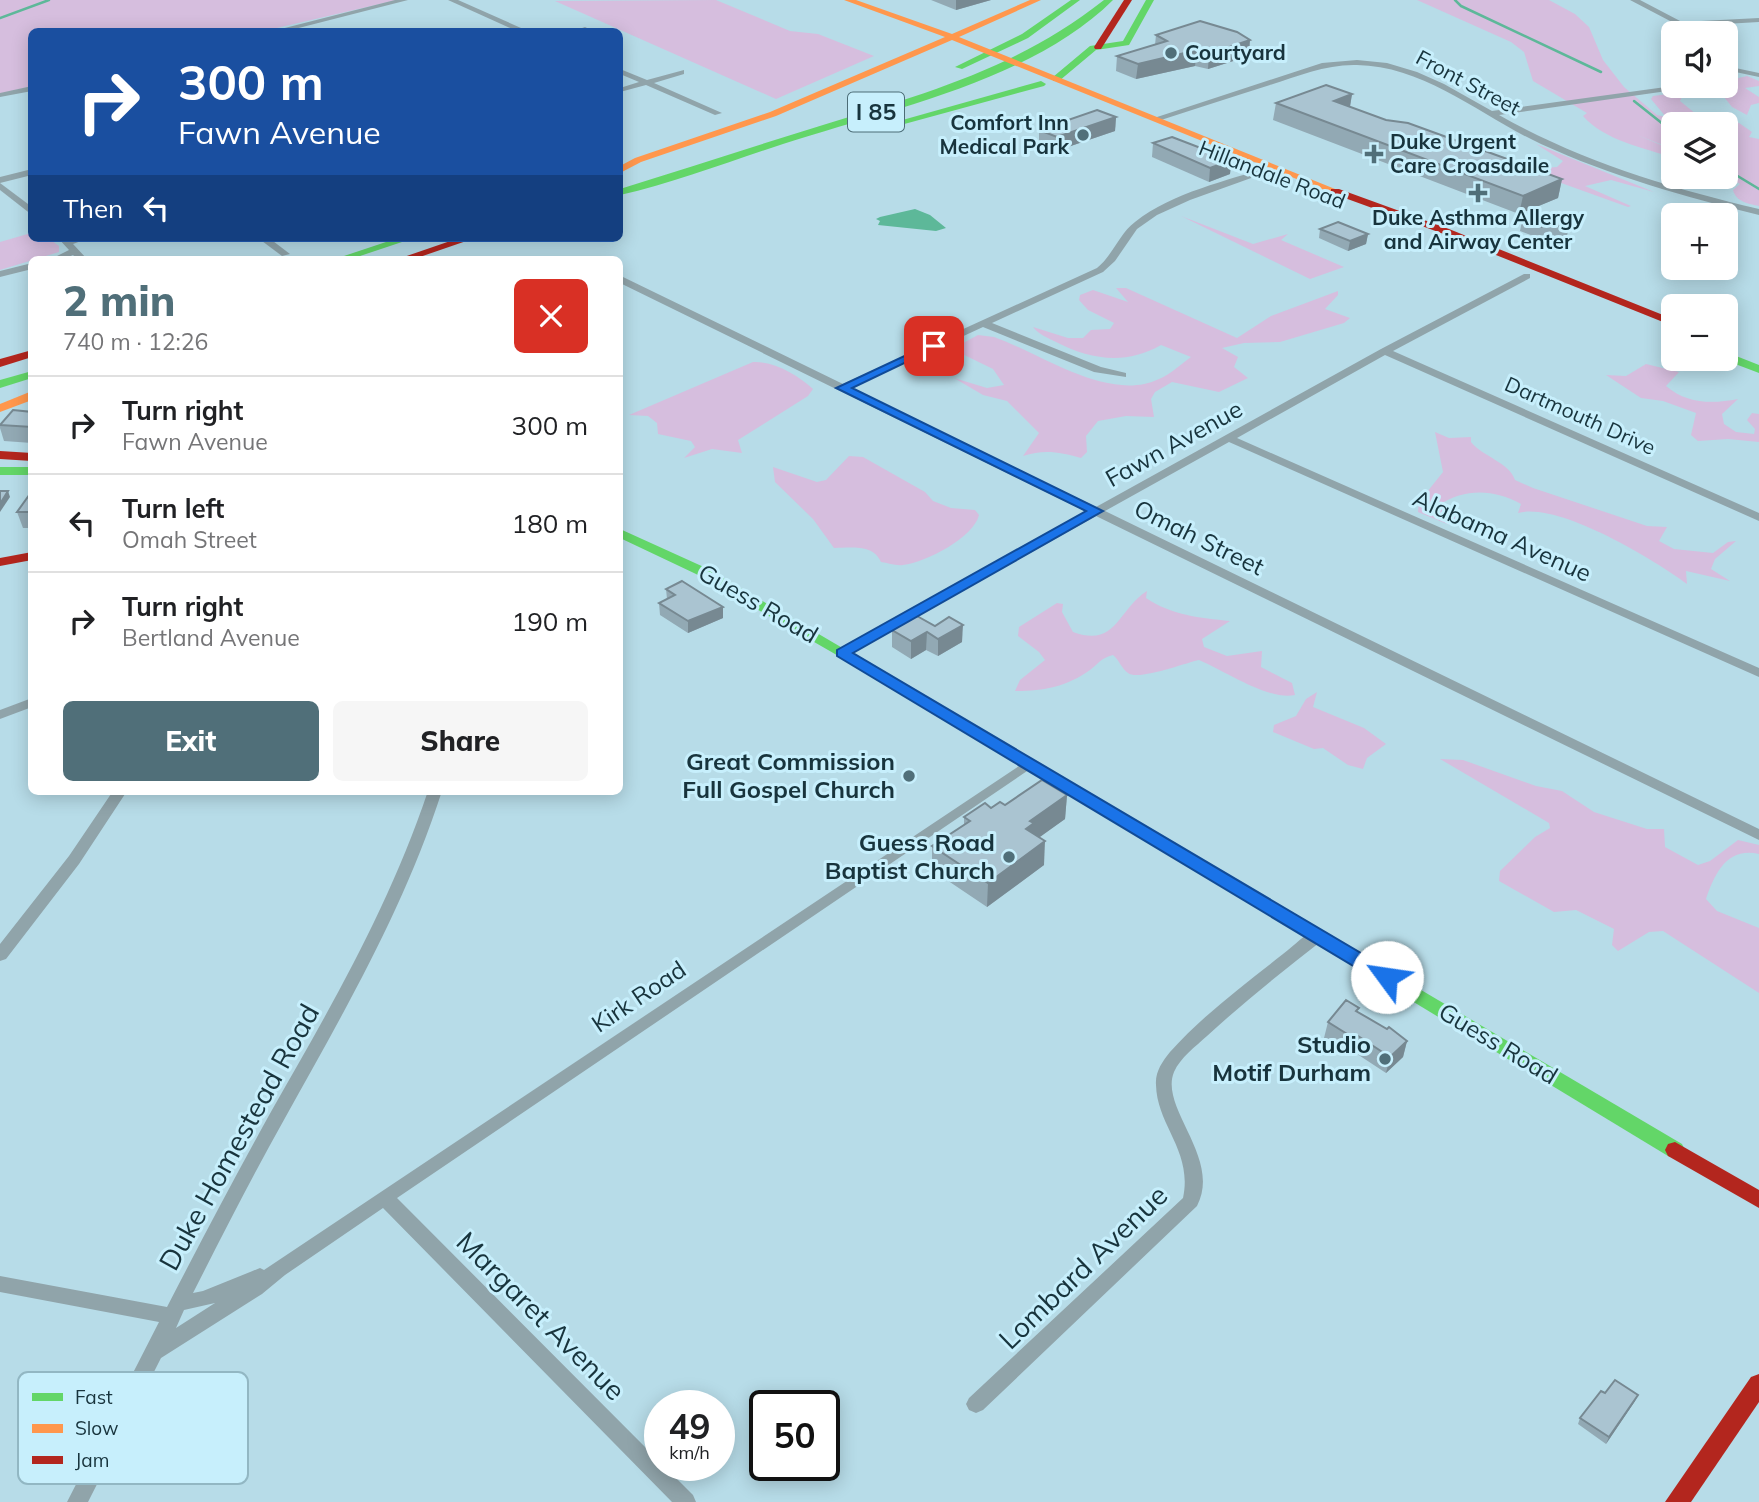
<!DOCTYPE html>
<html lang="en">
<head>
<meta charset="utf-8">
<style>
  body { margin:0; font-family:Mulish,sans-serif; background:#f6f6f6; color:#202124; height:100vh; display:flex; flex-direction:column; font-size:26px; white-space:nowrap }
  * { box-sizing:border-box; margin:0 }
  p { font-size:23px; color:#757577 }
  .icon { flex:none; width:38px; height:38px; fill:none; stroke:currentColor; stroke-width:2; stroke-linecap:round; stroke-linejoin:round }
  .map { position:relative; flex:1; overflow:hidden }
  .panel { position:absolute; left:28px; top:256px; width:595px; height:539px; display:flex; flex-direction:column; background:#fff; border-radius:10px; box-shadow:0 4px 18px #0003 }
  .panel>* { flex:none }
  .top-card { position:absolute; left:28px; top:28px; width:595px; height:214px; border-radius:10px; box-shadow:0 4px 18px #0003; background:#1a4fa0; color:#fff; overflow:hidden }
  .buttons { position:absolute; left:1661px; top:21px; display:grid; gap:14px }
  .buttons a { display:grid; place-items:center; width:77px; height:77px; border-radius:10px; background:#fff; box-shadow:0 4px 18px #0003; font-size:35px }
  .speed { position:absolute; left:644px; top:1390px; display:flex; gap:14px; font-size:35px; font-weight:700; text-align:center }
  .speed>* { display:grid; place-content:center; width:91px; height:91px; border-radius:50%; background:#fff; box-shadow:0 4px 18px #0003; line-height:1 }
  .speed small { font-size:18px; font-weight:400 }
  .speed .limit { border:4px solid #111; border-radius:10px; background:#fff; color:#111 }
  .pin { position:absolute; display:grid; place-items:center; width:60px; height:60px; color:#fff; margin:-30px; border-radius:14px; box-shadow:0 4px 10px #0006 }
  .me { position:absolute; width:77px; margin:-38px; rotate:301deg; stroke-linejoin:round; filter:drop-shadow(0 0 5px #0008) }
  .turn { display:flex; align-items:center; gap:24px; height:147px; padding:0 35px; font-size:32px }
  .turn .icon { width:91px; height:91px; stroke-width:2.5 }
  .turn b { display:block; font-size:49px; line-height:60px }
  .then { display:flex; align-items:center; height:66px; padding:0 35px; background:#0003; gap:14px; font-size:26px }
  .round { display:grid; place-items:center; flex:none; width:74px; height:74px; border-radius:10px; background:#f6f6f6 }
  .overview { display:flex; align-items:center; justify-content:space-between; height:119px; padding:0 35px }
  h1 { font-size:42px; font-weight:800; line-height:52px; color:#506f79 }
  .button { display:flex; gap:14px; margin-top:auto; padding:14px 35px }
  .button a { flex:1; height:80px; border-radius:10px; background:#506f79; color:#fff; font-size:28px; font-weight:800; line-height:80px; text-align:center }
  .button a+a { background:#f6f6f6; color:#202124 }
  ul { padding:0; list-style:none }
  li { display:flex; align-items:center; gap:21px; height:98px; padding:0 35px; border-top:2px solid #e0e0e0 }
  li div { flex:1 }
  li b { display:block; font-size:26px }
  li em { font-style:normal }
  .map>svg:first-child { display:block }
</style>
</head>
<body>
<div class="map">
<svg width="1759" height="1502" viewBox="0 0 1759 1502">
  <rect width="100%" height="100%" fill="#b7dce8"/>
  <!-- green -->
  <g fill="#d6bede">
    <path d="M0 0H397L264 31 32 32 31 86 0 94Z"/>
    <path d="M716 0 790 31 818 34 874 56 776 99 555 1Z"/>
    <path d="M1417 0H1549L1575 14 1589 27 1603 60 1624 87 1657 115 1666 117 1651 99 1653 96 1726 86V81L1747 76 1759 81V86L1745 88 1759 97V103L1751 105 1747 115 1732 107 1724 97H1682L1680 101 1696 114 1711 115 1739 123 1752 132 1749 137 1759 139V206C1749 204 1736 202 1733 190L1740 184 1726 176V124H1673V149L1637 135 1673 150V158C1643 147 1605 141 1583 116L1587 113 1533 81 1524 52 1511 42Z"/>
    <path d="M1536 144 1654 192 1611 180 1585 186 1631 206 1628 207 1550 179 1531 169 1557 167 1563 161Z"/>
    <path d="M1181 216 1253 244 1288 234 1281 240 1344 267 1310 279Z"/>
    <path d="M31 233 32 238H48L59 246V252L0 270V242Z"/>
    <path d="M1116 288H1126L1237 338 1271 316 1338 291V295L1325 309 1350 318 1344 323 1280 342 1244 343 1222 348 1238 357 1234 367 1248 378 1219 392 1172 382 1155 392 1151 399 1154 417 1126 416 1098 421 1086 436 1087 452 1081 458C1060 452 1044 449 1023 456L1039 433 1007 401 983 395 954 378 987 388 1004 385 993 369 952 349 978 335 994 337C1042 354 1109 403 1159 379 1171 374 1181 364 1191 357L1161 345C1126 365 1091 360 1056 342 1048 338 1038 334 1033 327L1068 338H1083L1091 330 1110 329 1114 323 1088 310 1079 300 1080 295 1093 290 1128 302Z"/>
    <path d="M753 362C774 361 798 375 813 389L808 396 738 440 742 453 712 449 684 458 695 447 691 441 658 434 657 423 648 416 629 415Z"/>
    <path d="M1646 364 1679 372 1666 386C1687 404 1712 404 1738 399L1722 414 1724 424 1736 432 1754 434 1755 429 1747 420 1752 413 1759 414V442L1728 439 1698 441 1691 435 1696 413 1663 401 1641 398 1606 375 1626 376Z"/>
    <path d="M1435 432 1449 438 1471 437V442C1483 457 1509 462 1515 480L1533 488 1647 526 1667 527 1659 541 1674 549 1713 553 1728 542 1736 541 1715 559 1711 569 1730 581 1686 571 1687 584C1653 559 1559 502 1518 513L1521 504C1494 489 1465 488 1439 505L1467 527 1447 524 1418 512 1419 502 1443 472Z"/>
    <path d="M849 456 863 457 925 492 933 501 951 508 975 510 979 515C974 537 927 562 903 565 896 566 888 563 881 562 873 544 851 548 834 548L813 519 775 482 773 467 817 482 826 480Z"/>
    <path d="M1147 591 1146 598C1171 615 1200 618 1230 621L1202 639 1204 647 1227 656 1262 651 1261 667 1292 683 1295 695C1269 701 1225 671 1199 660 1185 663 1138 681 1128 673 1122 669 1119 660 1113 655 1101 658 1099 663 1090 670 1066 687 1044 691 1015 691L1020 680 1045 660 1039 652 1018 636 1019 627 1057 603 1063 604 1062 612 1073 632C1117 648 1117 610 1147 591Z"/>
    <path d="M1317 692 1313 707 1364 728 1386 744 1367 758 1363 769 1348 765 1323 748 1314 749 1273 732 1274 725 1296 716 1306 699Z"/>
    <path d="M1440 759 1463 760 1536 786 1562 791 1594 812 1647 829H1664L1665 847 1698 865 1710 861 1738 840 1759 845V854C1727 847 1715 873 1706 899L1717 911 1759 928V993L1663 931 1649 932 1618 951 1612 945 1614 929 1576 910 1554 912 1499 881 1500 871 1535 837 1550 828 1549 823Z"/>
  </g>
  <!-- water -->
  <path fill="#5db899" d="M915 209 930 215 946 228 936 231 878 225 880 221 876 219 880 217Z"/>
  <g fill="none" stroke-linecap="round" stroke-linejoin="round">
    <!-- stream -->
    <g stroke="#5db899" stroke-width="2.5">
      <path d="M1455 0 1461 6 1601 72"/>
      <path d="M0 18 49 0"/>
      <path d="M1634 101 1673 132"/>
      <path d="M1726 169 1759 189"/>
    </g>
    <!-- street -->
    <g fill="#90a4aa" fill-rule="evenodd">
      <path d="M395 0H408L283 32H269Z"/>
      <path d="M448 0H458L530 32H519Z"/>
      <path d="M1630 0H1640L1682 22 1759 18V22L1690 26 1702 33H1693Z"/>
      <path d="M585 27 589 29 588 31 571 32Z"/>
      <path d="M1357 60 1387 63 1417 72 1444 84 1492 111 1673 86H1692L1688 88 1499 115C1580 161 1670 188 1759 209V215C1685 197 1611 176 1541 144 1482 117 1426 66 1357 65 1327 64 1298 76 1270 85 1232 97 1195 109 1158 121L1151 119 1322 63Z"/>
      <path d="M1726 66 1759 73V77L1726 70Z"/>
      <path d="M620 69 647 80 684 70V74L654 83 722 113 715 115 646 85 620 92V88L639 82 620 74Z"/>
      <path d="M32 86V91L0 97V93Z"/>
      <path d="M1272 166 1279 168 1190 200 1157 215 1137 229 1115 261 1103 272 992 323 1101 367 1126 373V377L1094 372 983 327 851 388 1096 507 1381 349 1524 274H1530V278L1393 351 1759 513V521L1385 355 1237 438 1759 668V677L1229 442 1105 511 1759 829V840L1096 516 847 656H837L835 653 837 650 1087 512 620 283V276L623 277 843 384 1097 268C1113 255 1119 234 1135 222 1173 192 1227 181 1272 166Z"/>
      <path d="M32 169V175L0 183V177Z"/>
      <path d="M0 183 32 207V215L0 190Z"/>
      <path d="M58 238H89L73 244 87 259H77L73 255 64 259H51L69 250Z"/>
      <path d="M258 238H269L290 254 282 256Z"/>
      <path d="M32 263V269L0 277V271Z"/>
      <path d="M32 698V707L0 719V710Z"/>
      <path d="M1028 760 1035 764 1033 767 397 1198 660 1462V1465H663L693 1495 696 1502H672L383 1208 285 1275 262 1294 161 1358 88 1502H67L159 1322 0 1292V1276L167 1307C201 1241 236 1175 272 1110 333 1003 388 909 428 791H442C403 911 346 1008 285 1118 253 1175 223 1234 193 1293L203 1291 260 1268 264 1270ZM215 1303 176 1328 184 1310Z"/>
      <path d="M113 791H127L79 864 6 959 0 961V944L69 856Z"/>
      <path d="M1318 929 1324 931 1326 935 1324 939C1284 970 1244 1002 1207 1036 1196 1046 1180 1058 1174 1072 1159 1108 1222 1158 1197 1206L983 1410 976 1413 969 1410 966 1404 969 1398 1183 1198C1193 1151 1157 1126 1156 1085 1155 1072 1162 1062 1170 1052 1203 1015 1245 984 1283 954 1294 946 1305 933 1318 929Z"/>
    </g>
    <!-- fast -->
    <g fill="#63d668" fill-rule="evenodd">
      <path d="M1071 0H1080L1028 38 962 69 955 67 1022 34Z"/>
      <path d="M1104 0H1113C1033 80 888 110 783 144 730 161 674 183 620 195V189C687 168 755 146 823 125 927 93 1016 69 1104 0Z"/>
      <path d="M1146 0H1154L1129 45 1096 50 1059 81H1053V77L1090 46 1123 41Z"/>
      <path d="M1041 81 1046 84 1044 86 875 132 867 130Z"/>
      <path d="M398 238H414L351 259H335Z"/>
      <path d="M1726 352 1759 365V373L1722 359H1726Z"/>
      <path d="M32 371V378L0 388V380Z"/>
      <rect x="0" y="467" width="32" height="8"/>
      <path d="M620 529 706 568 880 670 878 673H868L696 574 620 538Z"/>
      <path d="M1233 879 1682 1144 1685 1150 1682 1156 1675 1158 1668 1156 1227 889 1224 885 1227 881Z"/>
    </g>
    <!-- slow -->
    <g fill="#ff974d" fill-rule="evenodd">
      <path d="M844 0H856L952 34 1030 0H1041L959 37 1340 191 1331 193 952 40 776 116 641 162 620 173V166L635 158 770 112 945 37Z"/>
      <path d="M32 391V400L0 412V404Z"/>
      <path d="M873 666 1239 881 1242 885 1239 889H1227L868 673 866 670 868 667Z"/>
    </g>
    <!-- jam -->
    <g fill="#b3261e" fill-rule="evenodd">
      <path d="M1124 0H1132L1101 49H1095L1094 47Z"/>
      <path d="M1331 189H1339L1449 229 1673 319V326L1441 233 1331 193Z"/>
      <path d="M459 238H475L414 259H398Z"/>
      <path d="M32 350V357L0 367V359Z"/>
      <path d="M0 451 32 453V461L0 459Z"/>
      <path d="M32 552V560L0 566V558Z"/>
      <path d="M1675 1142 1759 1190V1208L1668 1156 1665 1150 1668 1144Z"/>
      <path d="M1759 1374V1402L1691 1502H1665L1751 1377Z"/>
    </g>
  </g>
  <!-- wall -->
  <g fill="#92a9b4">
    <path d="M931 0H991L956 10Z"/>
    <path d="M1156 35 1249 56 1208 69 1195 66 1136 79 1116 71 1117 56 1155 45Z"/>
    <path d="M1352 94 1350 107 1386 120 1562 179 1558 198 1519 214 1273 120 1276 103Z"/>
    <path d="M1116 117 1115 131 1056 151 1039 143V130Z"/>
    <path d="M1153 143 1230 174 1209 182 1152 157Z"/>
    <path d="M1522 221 1569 226 1567 236 1536 237 1520 231Z"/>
    <path d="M1320 229 1368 234 1366 244 1348 251 1319 238Z"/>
    <path d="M32 412V443L4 441 0 428V424Z"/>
    <path d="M32 491V528H23L17 512Z"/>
    <path d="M666 589 723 618 688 633 660 615 659 603 667 599Z"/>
    <path d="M917 616 962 642 938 656 926 650 911 659 892 647V630Z"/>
    <path d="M1067 795 1065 819 1039 837 1044 865 987 907 932 870V846L964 825V817L991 808Z"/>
    <path d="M1358 1012 1407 1041 1403 1057 1386 1073 1351 1050 1348 1053 1324 1038 1328 1022Z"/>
    <path d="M1605 1393 1635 1401 1606 1444 1578 1424 1580 1418Z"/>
  </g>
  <!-- shaded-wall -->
  <g fill="#778992">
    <path d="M956 0H991L956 10Z"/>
    <path d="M1250 40 1249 56 1208 69 1209 54Z"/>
    <path d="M1197 50 1195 66 1136 79 1138 64Z"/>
    <path d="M1352 94 1349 112 1334 101Z"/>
    <path d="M1116 117 1115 131 1056 151 1057 137Z"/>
    <path d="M1232 160 1230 174 1209 182 1210 168Z"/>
    <path d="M1562 179 1558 198 1519 214 1523 196Z"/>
    <path d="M1368 234 1366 244 1348 251 1350 241Z"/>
    <path d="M8 491 10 497 0 512V504Z"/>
    <path d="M723 607V618L688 633V621Z"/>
    <path d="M963 625 962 642 938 656V639Z"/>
    <path d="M927 632 926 650 911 659V641Z"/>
    <path d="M1067 795 1065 819 1033 842 1026 829 1030 821Z"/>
    <path d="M1045 841 1044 865 987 907 988 883Z"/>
    <path d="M1355 1034 1351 1050 1348 1053 1352 1037Z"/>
    <path d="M1407 1041 1403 1057 1386 1073 1390 1057Z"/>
    <path d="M1638 1395 1635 1401 1606 1444 1609 1437Z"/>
  </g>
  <!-- building -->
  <g fill="#aac4d1" stroke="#778992" stroke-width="2">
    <path d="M1200 21 1237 32 1250 40 1209 54 1197 50 1138 64 1117 56 1167 41 1156 35Z"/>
    <path d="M1326 85 1352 94 1334 101 1386 120 1408 123 1562 179 1523 196 1276 103Z"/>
    <path d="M1097 110 1116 117 1057 137 1039 130Z"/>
    <path d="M1172 137 1232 160 1210 168 1153 143Z"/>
    <path d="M1537 214 1569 226 1538 227 1522 221Z"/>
    <path d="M1338 222 1368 234 1350 241 1320 229Z"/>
    <path d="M13 410 32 412V427L0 425Z"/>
    <path d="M0 491H8L0 504Z"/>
    <path d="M32 491V512H17Z"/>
    <path d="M682 581 723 607 688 621 659 603 675 595 666 589Z"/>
    <path d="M917 616 935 626 949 617 963 625 938 639 927 632 911 641 892 630Z"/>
    <path d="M1042 780 1067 795 1030 821 1034 823 1026 829 1045 841 988 883 932 846 970 821 964 817 985 803 991 808 1000 802 1005 805Z"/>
    <path d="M1346 1000 1359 1008 1356 1011 1387 1029 1389 1027 1407 1041 1390 1057 1355 1034 1352 1037 1328 1022Z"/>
    <path d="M1615 1380 1638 1395 1609 1437 1580 1418 1601 1391 1605 1393Z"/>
  </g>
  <!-- route -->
  <path fill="#1a73e8" stroke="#114b97" stroke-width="2" d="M930 344 940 346 852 388 1103 511 853 653 1393 972 1396 977 1393 982H1380L837 656V650L1086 511 836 388Z"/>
  <!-- markers -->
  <g fill="#506f79" stroke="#c7effc" stroke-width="2.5">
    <circle cx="1171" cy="53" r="7"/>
    <circle cx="1083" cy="135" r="7"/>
    <path d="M1370.5 143.5h7v7h7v7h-7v7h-7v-7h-7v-7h7z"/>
    <path d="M1474.5 182.5h7v7h7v7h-7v7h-7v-7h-7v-7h7z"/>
    <circle cx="909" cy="776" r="7"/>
    <circle cx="1009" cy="857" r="7"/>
    <circle cx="1385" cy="1059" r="7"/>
  </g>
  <g text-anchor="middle" stroke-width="6" stroke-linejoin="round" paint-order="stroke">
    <!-- far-poi labels -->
    <g font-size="21" font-weight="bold" fill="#18343d" stroke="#c7effc" text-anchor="start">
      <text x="1185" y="60">Courtyard</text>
      <text x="1069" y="130" text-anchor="end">Comfort Inn<tspan x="1069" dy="24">Medical Park</tspan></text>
      <text x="1390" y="149">Duke Urgent<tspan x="1390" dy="24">Care Croasdaile</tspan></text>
      <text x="1478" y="225" text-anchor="middle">Duke Asthma Allergy<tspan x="1478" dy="24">and Airway Center</tspan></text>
    </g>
    <!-- far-street labels -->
    <g font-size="21" fill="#18343d" stroke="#c7effc">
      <text transform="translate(1468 83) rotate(28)" y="7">Front Street</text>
      <text transform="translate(1272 175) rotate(21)" y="7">Hillandale Road</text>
      <text transform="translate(1580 416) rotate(24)" y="7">Dartmouth Drive</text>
    </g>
    <!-- shield labels -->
    <rect fill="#c7effc" stroke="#4c6c76" stroke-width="2" x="848" y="92.5" width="56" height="39" rx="5"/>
    <g font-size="23" font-weight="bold" fill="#18343d">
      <text x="876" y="120">I 85</text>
    </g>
    <!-- street labels -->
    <g font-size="24" fill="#18343d" stroke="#c7effc">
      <text transform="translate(1174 444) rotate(-29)" y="8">Fawn Avenue</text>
      <text transform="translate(1502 536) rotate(24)" y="8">Alabama Avenue</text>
      <text transform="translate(1199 538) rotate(26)" y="8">Omah Street</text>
      <text transform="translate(758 604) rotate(30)" y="8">Guess Road</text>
      <text transform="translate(639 997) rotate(-34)" y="8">Kirk Road</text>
      <text transform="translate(1498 1044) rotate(31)" y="8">Guess Road</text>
    </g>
    <!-- poi labels -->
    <g font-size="24" font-weight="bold" fill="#18343d" stroke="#c7effc" text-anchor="end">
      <text x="895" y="770">Great Commission<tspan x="895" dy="28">Full Gospel Church</tspan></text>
      <text x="995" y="851">Guess Road<tspan x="995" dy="28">Baptist Church</tspan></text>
      <text x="1371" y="1053">Studio<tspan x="1371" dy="28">Motif Durham</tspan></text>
    </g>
    <!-- near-street labels -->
    <g font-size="28" fill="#18343d" stroke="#c7effc">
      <text transform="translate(239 1137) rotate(-61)" y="10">Duke Homestead Road</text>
      <text transform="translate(1083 1267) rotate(-44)" y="10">Lombard Avenue</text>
      <text transform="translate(541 1316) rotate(45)" y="10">Margaret Avenue</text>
    </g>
  </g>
  <!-- legend -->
  <rect x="18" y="1372" width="230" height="112" rx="10" fill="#c7effc" stroke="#92b7c3" stroke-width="2"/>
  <rect x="32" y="1393" width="31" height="8" fill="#63d668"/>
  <rect x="32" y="1424" width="31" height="9" fill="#ff974d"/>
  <rect x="32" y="1456" width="31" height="8" fill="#b3261e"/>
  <g font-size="19" fill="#18343d">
    <text x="75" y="1404">Fast</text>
    <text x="75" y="1435">Slow</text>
    <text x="75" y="1467">Jam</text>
  </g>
</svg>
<div class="buttons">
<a><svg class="icon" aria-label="sound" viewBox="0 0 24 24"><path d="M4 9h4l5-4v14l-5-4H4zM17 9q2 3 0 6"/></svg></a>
<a><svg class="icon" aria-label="layers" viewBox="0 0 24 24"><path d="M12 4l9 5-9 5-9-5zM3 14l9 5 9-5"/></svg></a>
<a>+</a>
<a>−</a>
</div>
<div class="speed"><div>49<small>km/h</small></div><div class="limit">50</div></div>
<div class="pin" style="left:934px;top:346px;background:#d93025"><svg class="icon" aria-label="arrive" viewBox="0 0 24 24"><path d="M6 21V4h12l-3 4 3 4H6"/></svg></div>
<svg class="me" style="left:1387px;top:977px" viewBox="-20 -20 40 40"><circle r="19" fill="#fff"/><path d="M0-13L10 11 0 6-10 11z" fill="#1a73e8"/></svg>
<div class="top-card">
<div class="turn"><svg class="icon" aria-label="right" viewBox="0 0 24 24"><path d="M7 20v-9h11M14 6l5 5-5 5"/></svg><div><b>300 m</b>Fawn Avenue</div></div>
<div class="then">Then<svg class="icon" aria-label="left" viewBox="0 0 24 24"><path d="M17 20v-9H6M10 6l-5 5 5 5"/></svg></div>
</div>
<section class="panel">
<div class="overview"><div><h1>2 min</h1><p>740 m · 12:26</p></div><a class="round" style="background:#d93025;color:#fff"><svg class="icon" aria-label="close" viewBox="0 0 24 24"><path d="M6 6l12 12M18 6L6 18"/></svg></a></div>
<ul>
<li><svg class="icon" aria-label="right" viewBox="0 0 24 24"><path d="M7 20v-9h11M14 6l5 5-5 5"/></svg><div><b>Turn right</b><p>Fawn Avenue</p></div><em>300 m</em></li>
<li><svg class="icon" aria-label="left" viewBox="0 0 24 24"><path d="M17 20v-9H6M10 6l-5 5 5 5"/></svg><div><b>Turn left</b><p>Omah Street</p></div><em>180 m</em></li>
<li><svg class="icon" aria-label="right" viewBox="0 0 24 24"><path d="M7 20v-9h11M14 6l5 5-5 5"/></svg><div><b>Turn right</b><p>Bertland Avenue</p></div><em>190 m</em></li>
</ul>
<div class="button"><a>Exit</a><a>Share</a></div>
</section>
</div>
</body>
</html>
